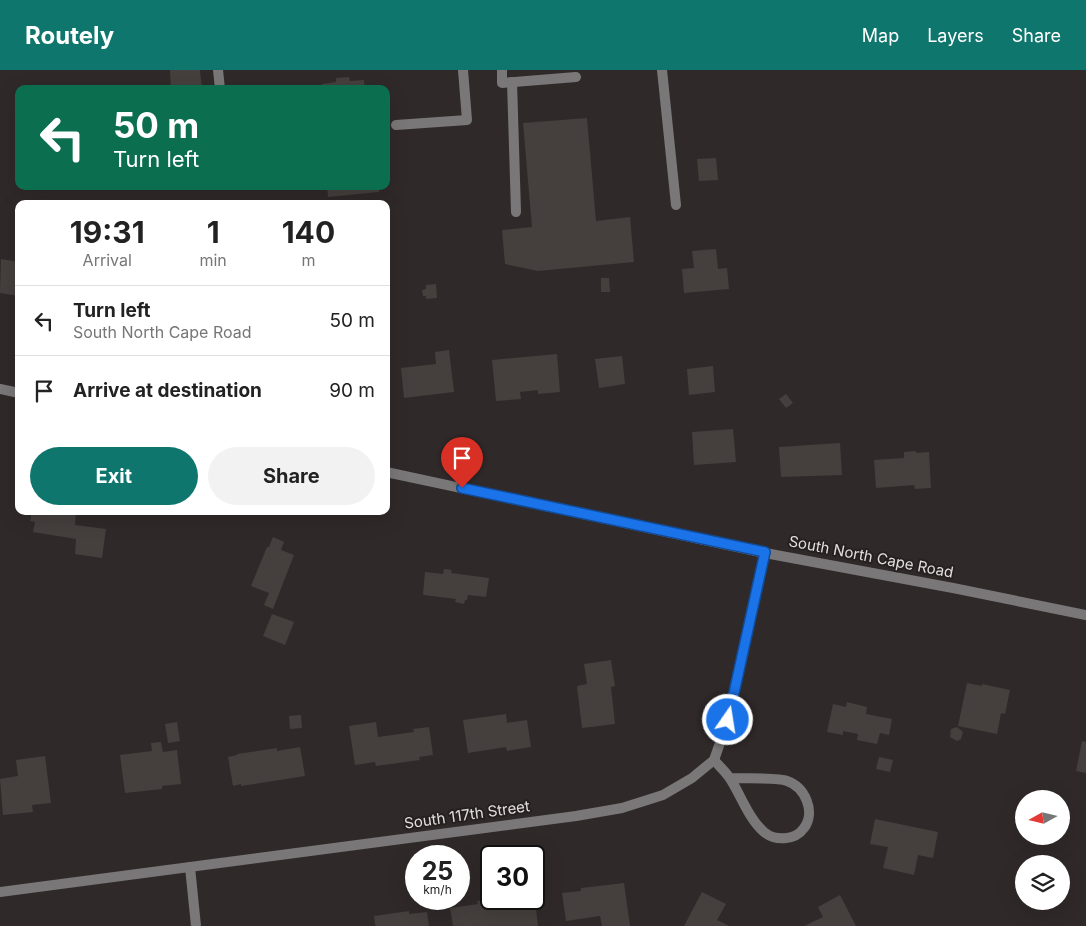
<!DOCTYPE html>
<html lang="en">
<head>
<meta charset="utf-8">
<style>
  body { margin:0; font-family:Inter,sans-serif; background:#f2f2f2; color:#222; height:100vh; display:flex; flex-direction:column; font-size:19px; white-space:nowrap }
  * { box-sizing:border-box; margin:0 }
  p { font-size:16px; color:#767676 }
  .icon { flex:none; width:28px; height:28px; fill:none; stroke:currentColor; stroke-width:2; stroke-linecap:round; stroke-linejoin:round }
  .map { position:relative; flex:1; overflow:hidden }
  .sheet { position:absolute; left:15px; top:130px; width:375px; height:315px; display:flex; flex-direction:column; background:#fff; border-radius:10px; box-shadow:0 5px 20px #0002 }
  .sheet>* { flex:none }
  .hud { position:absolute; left:15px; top:15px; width:375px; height:105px; border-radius:10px; box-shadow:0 5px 20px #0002; background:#0b6e4f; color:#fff; overflow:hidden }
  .needle { width:32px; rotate:262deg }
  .fabs { position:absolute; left:1015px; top:720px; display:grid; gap:10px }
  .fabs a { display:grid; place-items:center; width:55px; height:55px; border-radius:50%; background:#fff; box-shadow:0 5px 20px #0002; font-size:25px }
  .speed { position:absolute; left:405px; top:775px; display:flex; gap:10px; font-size:25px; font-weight:700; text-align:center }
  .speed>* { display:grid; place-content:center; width:65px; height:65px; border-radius:50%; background:#fff; box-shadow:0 5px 20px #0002; line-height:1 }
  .speed small { font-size:12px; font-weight:400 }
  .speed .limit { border:2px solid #111; border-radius:8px; background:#fff; color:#111 }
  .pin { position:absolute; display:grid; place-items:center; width:42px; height:42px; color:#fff; margin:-51px -21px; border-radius:50% 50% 50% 0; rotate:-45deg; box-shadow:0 0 5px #0007 }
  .pin .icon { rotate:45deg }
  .me { position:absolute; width:55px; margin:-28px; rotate:13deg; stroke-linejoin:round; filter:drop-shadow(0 0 4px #0008) }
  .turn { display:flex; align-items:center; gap:18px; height:105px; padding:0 15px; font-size:22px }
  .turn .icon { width:65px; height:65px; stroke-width:2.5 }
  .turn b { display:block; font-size:35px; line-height:42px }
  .eta { display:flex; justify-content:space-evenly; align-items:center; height:85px; text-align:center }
  .eta b { font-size:30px; font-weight:700; line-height:35px }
  .cta { display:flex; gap:10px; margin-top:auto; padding:10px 15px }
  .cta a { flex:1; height:58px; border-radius:30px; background:#0f766e; color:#fff; font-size:20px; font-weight:700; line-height:58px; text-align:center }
  .cta a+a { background:#f2f2f2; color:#222 }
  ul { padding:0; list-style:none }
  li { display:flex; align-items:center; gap:15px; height:70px; padding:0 15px; border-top:1px solid #e0e0e0 }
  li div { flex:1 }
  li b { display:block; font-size:19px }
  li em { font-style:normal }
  header { display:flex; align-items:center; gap:30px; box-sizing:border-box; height:70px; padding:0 25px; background:#0f766e; color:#fff }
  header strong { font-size:24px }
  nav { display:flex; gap:28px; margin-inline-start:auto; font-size:18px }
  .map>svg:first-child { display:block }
</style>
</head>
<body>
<header>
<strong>Routely</strong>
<nav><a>Map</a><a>Layers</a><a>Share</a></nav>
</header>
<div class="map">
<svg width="1086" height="856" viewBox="0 0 1086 856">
  <rect width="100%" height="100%" fill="#30292a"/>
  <!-- building -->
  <g fill="#453f3d">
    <path d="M170 0H200L202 19H171Z"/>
    <path d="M349 7 350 11 364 10 365 19H323L322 14 336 12V8Z"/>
    <path d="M587 48 596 151 630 147 634 192 538 201 505 194 502 160 532 157 523 53Z"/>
    <path d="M716 88 718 110 699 111 697 89Z"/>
    <path d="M327 116H379V122L328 127Z"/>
    <path d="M716 179 718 199 727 198 729 219 684 223 682 199 694 198 692 181Z"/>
    <path d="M1 189 19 192V226L0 223Z"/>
    <path d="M601 208H609L610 222H601Z"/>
    <path d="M436 214 437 228 426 229V226H423L422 220 426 219V215Z"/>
    <path d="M449 280 454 322 404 328 401 298 436 294 435 282Z"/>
    <path d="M557 284 560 322 538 324V320L520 322 521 329 496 331 492 290Z"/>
    <path d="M622 286 625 314 599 318 595 289Z"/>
    <path d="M713 296 715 322 689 325 687 299Z"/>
    <path d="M786 324 793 333 786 338 779 329Z"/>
    <path d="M733 359 736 392 694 395 692 362Z"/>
    <path d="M840 373 842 405 781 407 779 377Z"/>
    <path d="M916 381V383L929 382 931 418 915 419 914 415 876 418 874 390 904 388V382Z"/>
    <path d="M32 441H76L75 455 106 459 102 488 75 484 76 469 33 462 35 452 30 451Z"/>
    <path d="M273 467 284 472 281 480 294 485 273 539 264 535 269 523 251 516 267 477H269Z"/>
    <path d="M444 499 452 500 451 503 489 508 486 527 468 525 467 530H465L464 534 455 532 456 529 423 525 425 502 443 504Z"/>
    <path d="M272 544 294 552 285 575 263 566Z"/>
    <path d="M611 590 615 616 611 617 615 654 582 658 577 616 587 614 584 594Z"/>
    <path d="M967 613 982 616V614L1010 620 1005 644 1001 643 997 664 958 656Z"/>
    <path d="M847 632 867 637 866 644 892 649 889 665 880 663 877 674 857 670 858 664 843 661V665L827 662 833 634 846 637Z"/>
    <path d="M506 644 507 653 527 650 531 677 507 681 506 677 468 683 463 650Z"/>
    <path d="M301 645 302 658 290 659 289 646Z"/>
    <path d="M177 652 180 671 168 673 165 654Z"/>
    <path d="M376 652 378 667 414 662 413 659 429 657 433 685 419 687 420 690 376 696 375 692 355 695 349 656Z"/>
    <path d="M957 657 963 662 961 669 957 671 950 667 951 659Z"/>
    <path d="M1082 671 1086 672V703L1076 701Z"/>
    <path d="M161 672 163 682 177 680 181 714 162 716V719L125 723 120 685 152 681 151 673Z"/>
    <path d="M300 677 305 706 241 716V714L233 716 228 687 237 685V684L277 678V681Z"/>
    <path d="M45 686 51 733 32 735 33 742 3 745 0 709 18 706 16 690Z"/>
    <path d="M879 687 893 690 890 702 876 699Z"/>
    <path d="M875 749 938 762 933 788 918 785 914 805 883 798 888 777 870 774Z"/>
    <path d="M624 813 630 856H602L600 846 566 851 562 823 581 821V818Z"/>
    <path d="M702 822 726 834 717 850 729 856H684Z"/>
    <path d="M840 825 856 856H804L823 847 818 837Z"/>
    <path d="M496 829H509L510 835 535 831 538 856H453L450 838 478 834 477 831Z"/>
    <path d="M409 841V844L427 842 429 856H376L375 854 374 846Z"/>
  </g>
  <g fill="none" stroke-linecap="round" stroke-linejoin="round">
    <!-- service -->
    <g stroke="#7a7779" stroke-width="10">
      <path d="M218 0 220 19"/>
      <path d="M502 0V13L576 7"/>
      <path d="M662 0 676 135"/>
      <path d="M512 12 516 142"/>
      <path d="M396 55 467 50 463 0"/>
    </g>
    <!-- minor -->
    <g stroke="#7a7779" stroke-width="10">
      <path d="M714 690C720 697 727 703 731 710 741 726 749 749 764 762 775 771 795 771 804 758 816 742 805 717 787 711 778 707 743 709 730 708"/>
      <path d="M190 797 196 856"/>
      <path d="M0 822 576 746 622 738 663 725 692 708 714 690 728 650 765 483"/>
    </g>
    <!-- tertiary -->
    <g stroke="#7a7779" stroke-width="10">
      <path d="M0 319 19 323"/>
      <path d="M386 402 765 483 953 518 1086 545"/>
    </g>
  </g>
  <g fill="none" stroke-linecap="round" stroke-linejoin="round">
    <defs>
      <path id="route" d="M462 418 765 482 728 650"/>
    </defs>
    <!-- route casing -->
    <use href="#route" stroke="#114b97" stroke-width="12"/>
    <!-- route -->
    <use href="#route" stroke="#1a73e8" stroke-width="9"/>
  </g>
  <g text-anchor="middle" stroke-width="4" stroke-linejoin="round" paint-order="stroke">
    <!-- street labels -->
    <g font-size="15" fill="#e3dfdf" stroke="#262020">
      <text transform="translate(871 487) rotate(11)" y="5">South North Cape Road</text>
      <text transform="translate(467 745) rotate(-8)" y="5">South 117th Street</text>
    </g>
  </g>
</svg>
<div class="fabs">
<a><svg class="needle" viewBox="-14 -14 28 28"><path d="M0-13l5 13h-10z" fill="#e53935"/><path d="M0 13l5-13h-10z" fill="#767676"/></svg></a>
<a><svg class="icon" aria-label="layers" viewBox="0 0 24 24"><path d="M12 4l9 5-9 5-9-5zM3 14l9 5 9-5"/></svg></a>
</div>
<div class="speed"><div>25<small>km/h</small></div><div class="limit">30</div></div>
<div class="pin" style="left:462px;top:418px;background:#d93025"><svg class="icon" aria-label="arrive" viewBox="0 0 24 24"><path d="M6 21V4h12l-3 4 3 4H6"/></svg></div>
<svg class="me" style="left:728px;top:650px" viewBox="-20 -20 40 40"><circle r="17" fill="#1a73e8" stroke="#fff" stroke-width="3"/><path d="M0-11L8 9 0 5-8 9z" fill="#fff"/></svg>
<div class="hud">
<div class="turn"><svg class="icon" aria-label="left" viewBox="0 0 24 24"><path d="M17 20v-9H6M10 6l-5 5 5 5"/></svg><div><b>50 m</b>Turn left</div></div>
</div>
<section class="sheet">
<div class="eta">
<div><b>19:31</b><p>Arrival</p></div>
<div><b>1</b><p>min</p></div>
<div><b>140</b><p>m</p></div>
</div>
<ul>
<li><svg class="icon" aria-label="left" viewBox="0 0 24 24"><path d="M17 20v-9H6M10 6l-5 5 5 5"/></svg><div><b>Turn left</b><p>South North Cape Road</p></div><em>50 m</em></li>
<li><svg class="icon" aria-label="arrive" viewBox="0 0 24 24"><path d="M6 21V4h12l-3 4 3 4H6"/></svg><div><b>Arrive at destination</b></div><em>90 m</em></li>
</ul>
<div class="cta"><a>Exit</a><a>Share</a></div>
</section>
</div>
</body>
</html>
